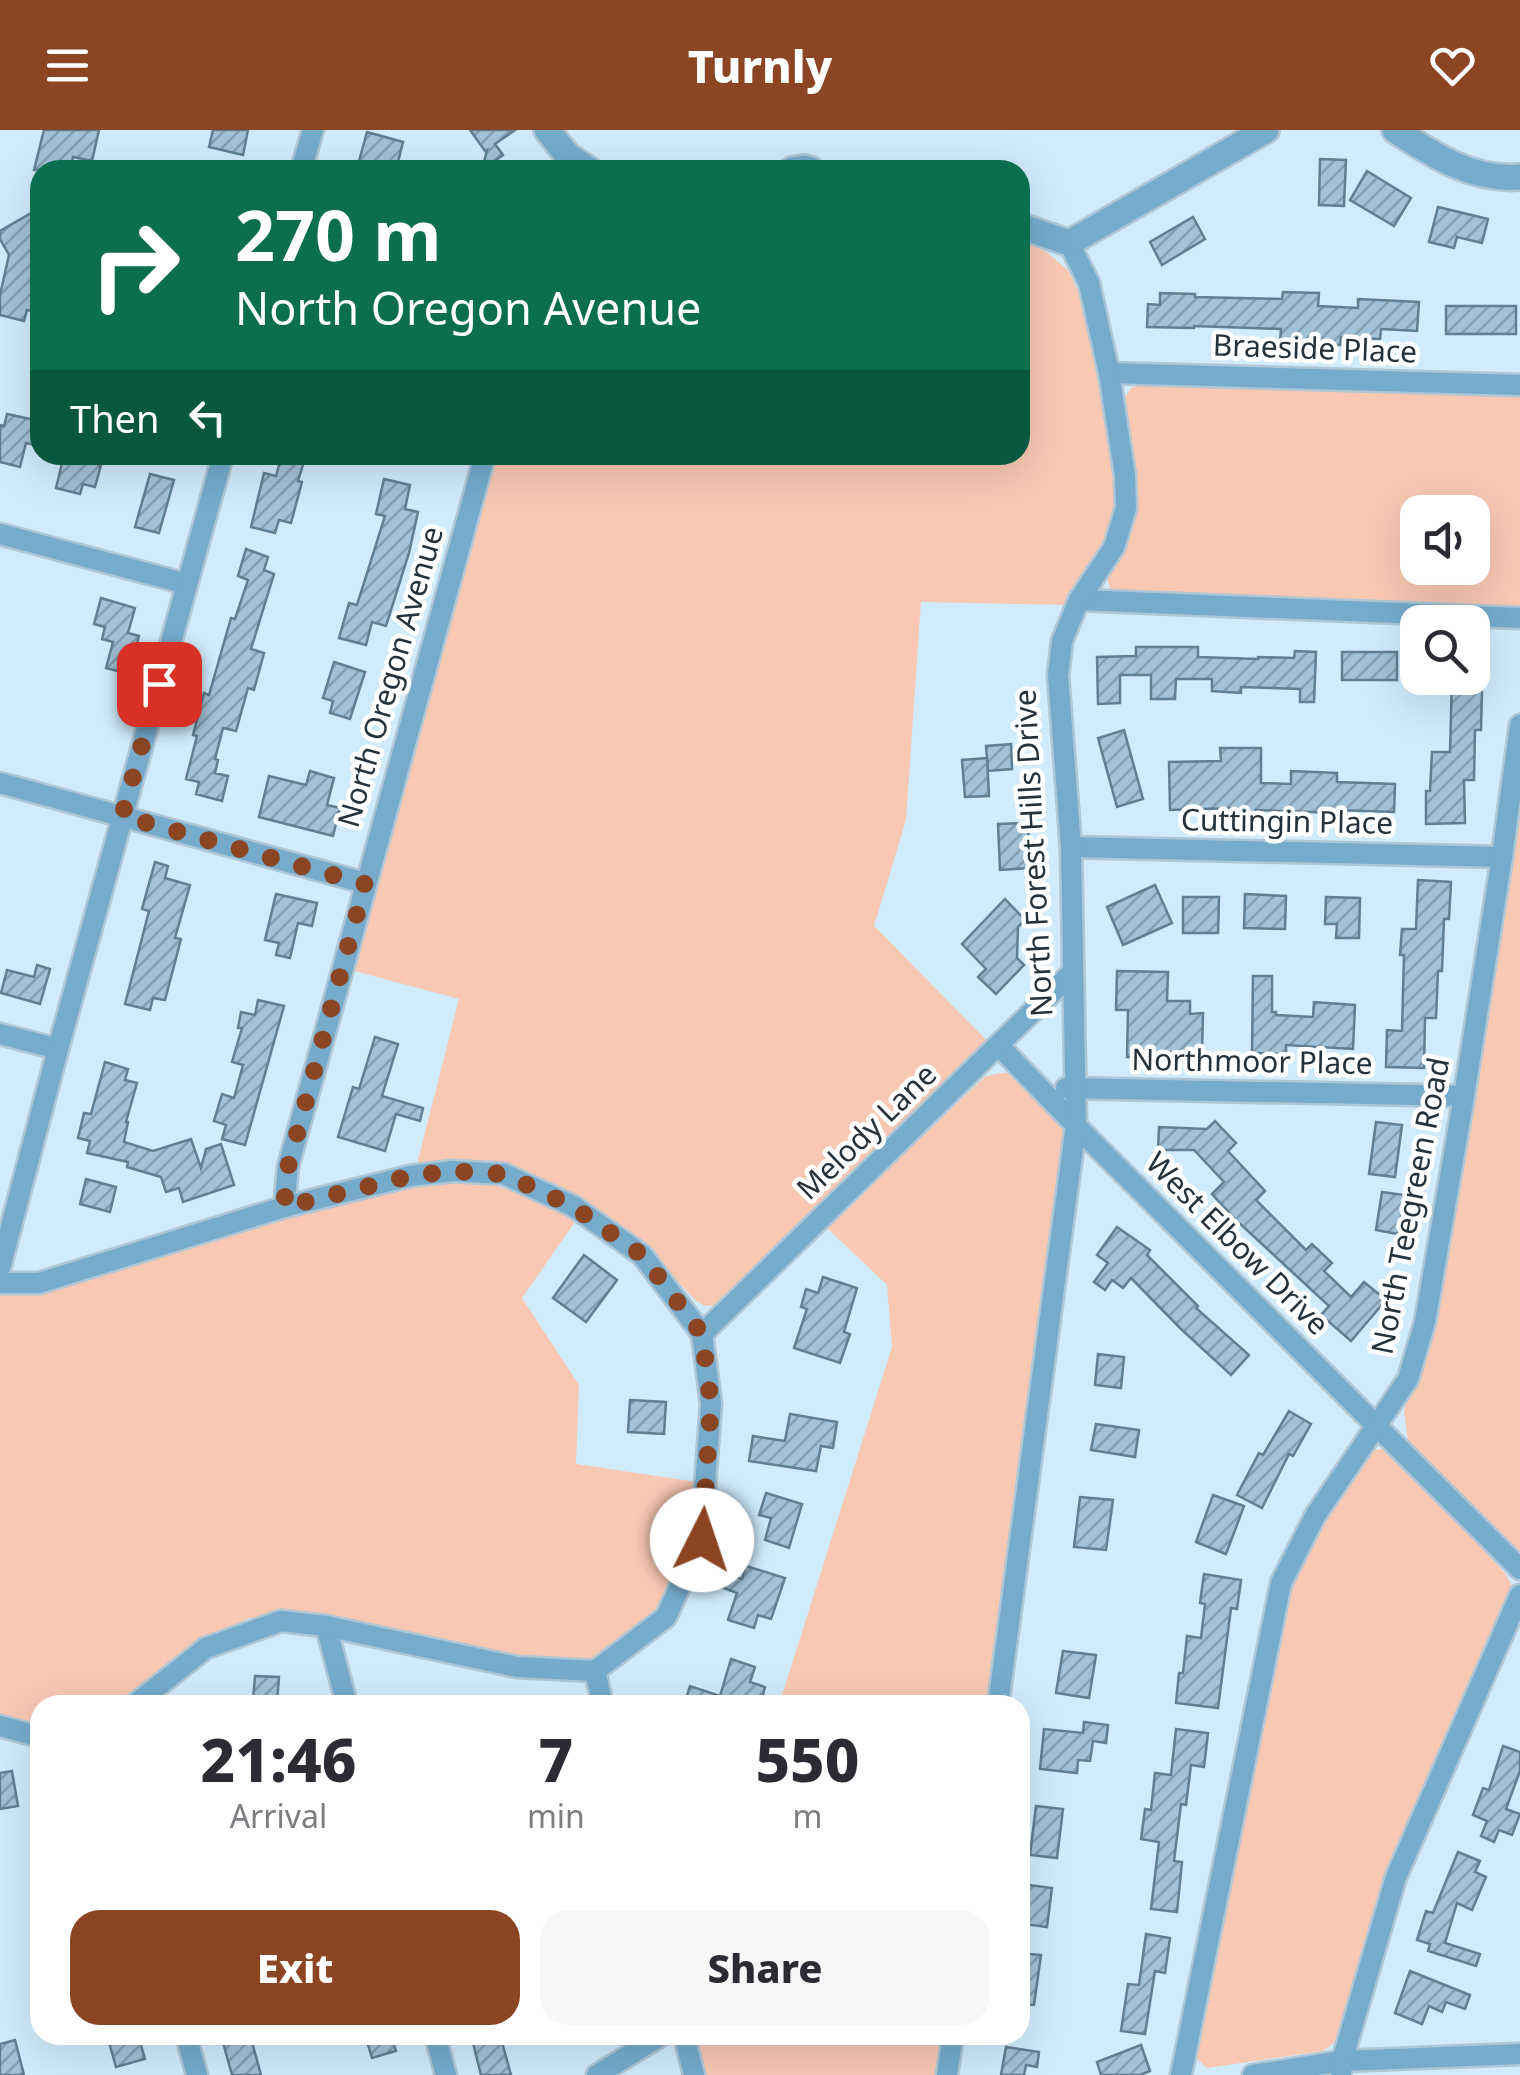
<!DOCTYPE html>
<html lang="en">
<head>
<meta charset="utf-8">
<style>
  body { margin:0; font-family:"Noto Sans",sans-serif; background:#f7f7f7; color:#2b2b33; height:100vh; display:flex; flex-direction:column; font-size:38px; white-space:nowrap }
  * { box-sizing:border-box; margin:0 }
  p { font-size:32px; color:#7c7c81 }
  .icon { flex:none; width:55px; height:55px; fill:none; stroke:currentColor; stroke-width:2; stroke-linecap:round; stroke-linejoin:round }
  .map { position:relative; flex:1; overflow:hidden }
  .drawer { position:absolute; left:30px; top:1565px; width:1000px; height:350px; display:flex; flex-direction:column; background:#fff; border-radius:30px; box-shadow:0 10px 40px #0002 }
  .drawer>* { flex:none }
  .banner { position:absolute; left:30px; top:30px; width:1000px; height:305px; border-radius:30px; box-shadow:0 10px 40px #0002; background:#0b6e4f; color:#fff; overflow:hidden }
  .tools { position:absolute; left:1400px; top:365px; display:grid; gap:20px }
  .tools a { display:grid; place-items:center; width:90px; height:90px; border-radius:20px; background:#fff; box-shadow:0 10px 40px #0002; font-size:50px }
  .pin { position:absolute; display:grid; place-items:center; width:85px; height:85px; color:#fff; margin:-42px; border-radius:20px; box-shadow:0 5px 15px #0006 }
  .me { position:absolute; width:110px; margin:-55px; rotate:4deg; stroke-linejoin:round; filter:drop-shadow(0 0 8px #0008) }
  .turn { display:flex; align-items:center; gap:35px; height:210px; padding:0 40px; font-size:45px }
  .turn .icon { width:130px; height:130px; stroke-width:2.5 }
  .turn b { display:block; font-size:70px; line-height:85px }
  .then { display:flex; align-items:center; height:95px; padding:0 40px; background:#0003; gap:20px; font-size:38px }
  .eta { display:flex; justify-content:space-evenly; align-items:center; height:170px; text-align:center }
  .eta b { font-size:60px; font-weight:800; line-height:70px }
  .primary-button { display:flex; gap:20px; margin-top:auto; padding:20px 40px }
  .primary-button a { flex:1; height:115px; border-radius:30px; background:#8c4522; color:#fff; font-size:40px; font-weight:800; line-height:115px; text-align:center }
  .primary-button a+a { background:#f7f7f7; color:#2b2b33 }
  header { display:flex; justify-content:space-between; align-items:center; height:130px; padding:0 40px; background:#8c4522; color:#fff; font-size:45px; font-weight:800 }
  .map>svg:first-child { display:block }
</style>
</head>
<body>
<header><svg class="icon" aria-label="menu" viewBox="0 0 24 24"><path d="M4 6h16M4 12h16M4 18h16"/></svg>Turnly<svg class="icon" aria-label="heart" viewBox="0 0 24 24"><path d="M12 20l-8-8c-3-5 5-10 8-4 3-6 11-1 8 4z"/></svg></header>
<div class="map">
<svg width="1520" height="1945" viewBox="0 0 1520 1945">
  <defs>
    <pattern id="building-hatch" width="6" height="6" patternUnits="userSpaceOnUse" patternTransform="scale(2.5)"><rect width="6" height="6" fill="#a2c2d7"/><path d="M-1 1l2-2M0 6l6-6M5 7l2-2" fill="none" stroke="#849eb0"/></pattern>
  </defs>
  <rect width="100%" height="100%" fill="#d0ebfc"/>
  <!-- green -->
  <g fill="#f8c8b3" fill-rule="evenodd">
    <path d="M1020 106 1045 121 1068 140 1080 165 1097 220 1109 286 1116 381 1112 398 1070 475 921 472 906 690 874 796 992 916 723 1175 705 1176 695 1170 667 1140 634 1113 459 1032 417 1034 459 869 351 840 491 325H1020Z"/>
    <path d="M1157 252 1520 267V476L1117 464C1112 460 1109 459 1108 452 1107 440 1130 402 1133 386 1142 350 1127 307 1124 270 1132 252 1139 254 1157 252ZM1418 382H1472V438H1418Z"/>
    <path d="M1520 662V1421L1515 1423 1408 1313 1404 1280 1411 1259Z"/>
    <path d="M1002 943H1013L1060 990 1067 1001 992 1575H779L892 1217 887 1155 826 1097 986 946Z"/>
    <path d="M466 1048C506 1057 541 1070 577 1089L522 1168 579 1255 576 1334 697 1352 694 1391 682 1429 655 1480 613 1518 585 1531 535 1532 291 1486 249 1488 203 1511 118 1575H40V1596H22L0 1590V1162C84 1141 168 1121 251 1097 321 1078 392 1051 466 1048Z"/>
    <path d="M1380 1319 1390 1321 1400 1330 1505 1443 1511 1454V1469L1389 1751 1366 1812 1339 1905 1335 1912 1323 1921 1207 1938 1195 1927 1288 1462 1318 1396 1363 1328 1373 1320Z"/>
    <path d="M696 1905H947L942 1945H705Z"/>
  </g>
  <!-- building -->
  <g fill="url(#building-hatch)" stroke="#607f92" stroke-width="2.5">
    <path d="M44 0H99L92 31 73 27 70 40H34Z"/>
    <path d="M213 0H248L243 25 209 17Z"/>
    <path d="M470 0H515L495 14 503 25 482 40 487 20 485 21Z"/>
    <path d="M367 2 403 12 396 40 359 31Z"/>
    <path d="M1320 29 1346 30 1344 76 1319 75Z"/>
    <path d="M1367 41 1411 68 1394 96 1350 70Z"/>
    <path d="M1438 77 1488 89 1482 113 1457 107 1454 118 1429 112Z"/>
    <path d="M40 78V135L37 137 32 157 40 159V183L27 180 24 191 0 185V165L9 125 0 109V101Z"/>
    <path d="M1193 87 1205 109 1162 135 1150 112Z"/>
    <path d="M1283 162 1319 163 1318 176 1358 178V169L1419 172 1417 201 1381 199 1380 209 1341 207 1340 215 1280 212 1281 199 1194 196V198L1147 197 1148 174 1160 175V163L1195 164V167L1282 169Z"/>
    <rect x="1446" y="176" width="70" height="28"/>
    <path d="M7 284 40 291 38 316 26 313 20 337 0 332V295L4 296Z"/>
    <path d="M64 325H90L89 332 101 335 95 357 83 354 80 364 56 358Z"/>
    <path d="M282 325H306L298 351 302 352 291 393 279 390 275 403 251 397 264 343 276 346Z"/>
    <path d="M150 344 174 350 159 403 135 397Z"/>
    <path d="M384 349 410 355 405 379 418 382 409 423 386 496 372 492 366 515 339 508 349 473 357 475 385 386 376 384Z"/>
    <path d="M246 419 268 427 264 440 274 444 251 519 264 523 254 560 248 558 236 601 223 598 215 629 218 630 215 643 228 646 222 671 196 664 199 652 186 649 197 606 193 605 204 563 209 565 231 488 235 489 248 450 238 446Z"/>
    <path d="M101 468 135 478 128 503 139 506 129 544 106 538 113 512 102 509 105 497 94 494Z"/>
    <path d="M1136 517H1198V527L1258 529V527L1294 528 1295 521 1316 522 1314 572H1300V559L1241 557V563L1212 561V549H1176L1175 569H1151V545H1120V573L1098 574 1097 527 1136 526Z"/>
    <rect x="1342" y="522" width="55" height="28"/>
    <path d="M334 532 365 542 350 589 330 583 333 571 323 568Z"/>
    <path d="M1452 548H1478V560L1482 561 1481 600H1475L1474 650H1464L1465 693 1426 694V661H1430L1432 622H1450Z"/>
    <path d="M1124 600 1143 669 1117 677 1098 608Z"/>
    <path d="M1011 614 1012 639 988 641 986 616Z"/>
    <path d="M1220 618H1261V653L1291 654V641L1337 643V652L1395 654 1394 682 1336 680V683L1256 680V684L1235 685V678L1170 680 1169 632 1221 631Z"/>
    <path d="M987 628 989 666 965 667 962 630Z"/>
    <path d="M310 641 334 648 327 675 340 678 333 706 259 687 269 646 306 655Z"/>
    <path d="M1028 693 1030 738 1000 740 998 694Z"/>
    <path d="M155 732 168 736 165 748 190 755 175 808 181 809 165 870 153 868 150 880 125 874 149 781 142 779Z"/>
    <path d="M1418 750 1451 752 1449 789H1444L1442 841H1438L1436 888H1425L1424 938 1386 937 1387 900 1402 901 1404 825H1400L1402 799H1416Z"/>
    <path d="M1155 755 1172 793 1123 815 1107 777Z"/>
    <path d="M276 764 317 773 312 796 298 793 290 828 276 825 279 813 265 810Z"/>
    <path d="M1245 764 1286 766 1285 799 1244 798Z"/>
    <path d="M1183 767H1219L1218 803H1183Z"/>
    <path d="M1326 767 1360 768 1359 808H1336L1337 794H1325Z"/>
    <path d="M1005 769 1025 790 1018 797 1017 828 1024 835 996 864 978 847 986 839 962 814Z"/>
    <path d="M37 835 50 839 40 874 1 863 7 840 34 847Z"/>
    <path d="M1117 841 1168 842 1167 871H1190V884L1203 883 1202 922H1160V928L1127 927 1128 880H1116Z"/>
    <path d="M1253 846H1272V882H1276V885L1313 887 1314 872 1355 875 1353 919 1286 915V924L1252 923Z"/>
    <path d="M258 870 284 876 245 1015 222 1009 226 995 214 991 222 964 234 968 243 935 232 932 242 898H238L241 882 255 885Z"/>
    <path d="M375 907 398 914 382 966 423 978 420 991 396 984 385 1021 338 1007 353 957 359 959Z"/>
    <path d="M105 932 128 939 125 950 137 953 126 992H128L124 1012 153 1021 191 1009 201 1038 206 1019 221 1014 234 1055 183 1072 179 1058 166 1062 161 1047 127 1037 128 1032 87 1023 90 1011 78 1008 84 983 91 984Z"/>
    <path d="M1215 991 1236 1013 1228 1021 1265 1061 1256 1070 1306 1120 1312 1114 1332 1133 1324 1141 1351 1167 1364 1152 1386 1170 1351 1211 1321 1185 1329 1176 1236 1090 1212 1064 1224 1052 1194 1020H1158L1159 997 1207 999Z"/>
    <path d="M1376 992 1402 995 1395 1047 1369 1044Z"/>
    <path d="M86 1049 116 1057 110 1082 80 1074Z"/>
    <path d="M1382 1062 1404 1065 1398 1104 1376 1100Z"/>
    <path d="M1117 1097 1150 1120 1147 1125 1198 1176 1196 1178 1249 1225 1231 1245 1181 1199 1131 1148 1123 1158 1112 1150 1105 1160 1094 1152 1108 1133 1097 1125Z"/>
    <path d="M584 1125 617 1150 586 1192 553 1168Z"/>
    <path d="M823 1147 857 1158 844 1202 850 1204 840 1233 794 1218 807 1179 801 1177 806 1159 818 1163Z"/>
    <path d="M1098 1224 1124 1227 1121 1258 1095 1255Z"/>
    <path d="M630 1270 666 1272 664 1304 628 1302Z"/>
    <path d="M1289 1281 1311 1294 1293 1326 1289 1324 1262 1378 1237 1365 1259 1323 1263 1325Z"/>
    <path d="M790 1284 837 1292 833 1318 821 1316 816 1341 749 1331 753 1306 785 1311Z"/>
    <path d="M1096 1294 1139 1300 1135 1327 1091 1320Z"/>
    <path d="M766 1363 802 1374 789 1418 765 1410 771 1388 759 1385Z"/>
    <path d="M1213 1365 1244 1376 1226 1424 1196 1412Z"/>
    <path d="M1080 1367 1113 1370 1106 1420 1074 1417Z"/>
    <path d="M746 1436 785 1448 771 1489 758 1485 754 1498 728 1490 737 1463 724 1458 729 1445 742 1449Z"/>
    <path d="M1204 1444 1241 1450 1237 1479 1231 1478 1218 1578 1176 1573 1179 1543H1183L1187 1506 1201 1508 1205 1474 1200 1473Z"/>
    <path d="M1063 1521 1096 1525 1089 1568 1056 1563Z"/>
    <path d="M731 1529 755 1537 750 1552 765 1557 760 1575H684L690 1556 720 1566Z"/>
    <path d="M255 1546 279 1547 277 1571 253 1570Z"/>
    <path d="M1084 1592 1108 1595 1106 1613 1093 1611 1090 1631 1078 1630 1077 1643 1040 1639 1044 1599 1083 1603Z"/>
    <path d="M1176 1599 1208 1603 1204 1637 1191 1635 1186 1675 1181 1674 1174 1731 1182 1732 1177 1782 1151 1779 1159 1712 1141 1709 1145 1679 1151 1680 1155 1643 1171 1645Z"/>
    <path d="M1503 1616 1520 1622V1641L1506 1679 1520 1684 1512 1705 1499 1700 1494 1712 1481 1706 1487 1691 1473 1685 1483 1658 1489 1660Z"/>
    <path d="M12 1641 18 1676 0 1679V1643Z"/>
    <path d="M1036 1676 1063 1679 1057 1728 1030 1725Z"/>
    <path d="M1458 1722 1480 1731 1475 1742 1486 1747 1472 1780 1457 1773 1445 1813 1480 1824 1476 1836 1428 1821 1430 1814 1417 1810 1426 1781 1433 1783Z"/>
    <path d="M1029 1755 1052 1758 1047 1797 1024 1794Z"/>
    <path d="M1146 1804 1170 1808 1165 1843 1155 1841 1145 1904 1121 1901 1128 1854 1139 1855Z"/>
    <path d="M1020 1823 1041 1825 1034 1875 1020 1874Z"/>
    <path d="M1410 1841 1470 1865 1465 1879 1446 1872 1442 1882 1429 1876 1422 1894 1395 1883Z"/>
    <path d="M107 1905H138L145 1929 116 1937Z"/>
    <path d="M221 1905H250L261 1945H232Z"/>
    <path d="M365 1905H391L396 1921 372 1928Z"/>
    <path d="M471 1905H500L511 1945H481Z"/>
    <path d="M15 1910 24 1945H0V1914Z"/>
    <path d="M1141 1915 1150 1941 1140 1945H1101L1097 1932Z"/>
    <path d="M1006 1917 1039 1922 1037 1937 1026 1935 1024 1945H1001Z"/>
  </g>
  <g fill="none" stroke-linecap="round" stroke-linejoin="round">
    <defs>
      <g id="minor">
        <path d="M301 40 313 0"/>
        <path d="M1109 243 1520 255"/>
        <path d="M0 404 187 454"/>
        <path d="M1079 470 1520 488"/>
        <path d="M0 653 365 753"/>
        <path d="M1071 717 1502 727"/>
        <path d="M0 904 58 919"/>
        <path d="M999 916 1092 1012 1520 1439"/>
        <path d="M1066 958 1464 966"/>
        <path d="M284 1077 288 1037 485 325"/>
        <path d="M0 1138 58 919 223 325"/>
        <path d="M0 1153H39L284 1077 410 1046 453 1041 504 1044 573 1076 642 1125 702 1204 711 1274 701 1410 666 1487 595 1541"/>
        <path d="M702 1204 1072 843"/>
        <path d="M326 1496 347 1575"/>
        <path d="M595 1541 603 1575"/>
        <path d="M134 1575 206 1518 281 1491 326 1496 517 1537 595 1541"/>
        <path d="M998 1575 1076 995 1071 717 1058 545 1062 511 1079 470 1114 417 1126 378 1125 346 1109 243 1089 153 1069 113"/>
        <path d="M0 1596 40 1607"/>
        <path d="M186 1905 197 1945"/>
        <path d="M435 1905 446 1945"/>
        <path d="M684 1905 694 1945"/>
        <path d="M597 1945 662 1905"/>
        <path d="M947 1945 953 1905"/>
        <path d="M1181 1945 1281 1453 1315 1386 1408 1249 1425 1192 1464 966 1502 727 1520 595"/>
        <path d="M1253 1945 1342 1931 1520 1924"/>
        <path d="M1341 1945 1342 1931 1396 1747 1520 1465"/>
      </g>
      <g id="tertiary">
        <path d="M547 0 568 26 589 40"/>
        <path d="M1395 0C1433 25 1472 51 1520 47"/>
        <path d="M792 40 804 38 811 40"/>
        <path d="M1020 96 1069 113 1266 0"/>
      </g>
    </defs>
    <!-- minor casing -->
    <use href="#minor" stroke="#aec6d5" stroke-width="25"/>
    <!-- tertiary casing -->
    <use href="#tertiary" stroke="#aec6d5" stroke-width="30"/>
    <!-- minor -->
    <use href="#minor" stroke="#76abcc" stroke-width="20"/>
    <!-- tertiary -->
    <use href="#tertiary" stroke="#76abcc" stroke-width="25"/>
  </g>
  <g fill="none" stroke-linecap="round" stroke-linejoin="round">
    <!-- route -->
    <path stroke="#8c4522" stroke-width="18" stroke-dasharray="0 32.4" d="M159 554 122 686 365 754 288 1037 284 1077 410 1046 453 1041 504 1044 572 1076 642 1125 702 1204 711 1274 702 1410"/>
  </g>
  <g text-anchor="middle" stroke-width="9" stroke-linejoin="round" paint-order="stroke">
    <!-- street labels -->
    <g font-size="30" fill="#25323b" stroke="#fff">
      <text transform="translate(1315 219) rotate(2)" y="10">Braeside Place</text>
      <text transform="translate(391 547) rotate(-74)" y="10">North Oregon Avenue</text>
      <text transform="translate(1287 692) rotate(1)" y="10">Cuttingin Place</text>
      <text transform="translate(1034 723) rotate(-93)" y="10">North Forest Hills Drive</text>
      <text transform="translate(1252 932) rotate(1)" y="10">Northmoor Place</text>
      <text transform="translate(867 1002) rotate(-44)" y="10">Melody Lane</text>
      <text transform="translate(1411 1076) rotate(-79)" y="10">North Teegreen Road</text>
      <text transform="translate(1237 1114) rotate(45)" y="10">West Elbow Drive</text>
    </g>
  </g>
</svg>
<div class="tools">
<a><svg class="icon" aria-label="sound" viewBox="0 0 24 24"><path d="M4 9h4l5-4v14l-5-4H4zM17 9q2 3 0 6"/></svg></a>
<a><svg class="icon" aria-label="search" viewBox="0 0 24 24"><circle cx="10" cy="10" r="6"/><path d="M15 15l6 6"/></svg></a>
</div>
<div class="pin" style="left:159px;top:554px;background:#d93025"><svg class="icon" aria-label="arrive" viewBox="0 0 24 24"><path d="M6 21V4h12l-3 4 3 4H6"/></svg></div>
<svg class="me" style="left:702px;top:1410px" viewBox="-20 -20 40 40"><circle r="19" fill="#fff"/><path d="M0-13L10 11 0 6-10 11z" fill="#8c4522"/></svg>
<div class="banner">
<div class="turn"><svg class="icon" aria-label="right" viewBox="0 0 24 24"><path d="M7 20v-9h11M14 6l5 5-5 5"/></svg><div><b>270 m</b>North Oregon Avenue</div></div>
<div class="then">Then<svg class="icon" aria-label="left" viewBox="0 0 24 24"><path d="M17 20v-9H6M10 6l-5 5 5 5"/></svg></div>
</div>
<section class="drawer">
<div class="eta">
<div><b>21:46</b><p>Arrival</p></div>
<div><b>7</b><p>min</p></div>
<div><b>550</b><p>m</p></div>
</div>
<div class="primary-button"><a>Exit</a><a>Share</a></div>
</section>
</div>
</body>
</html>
